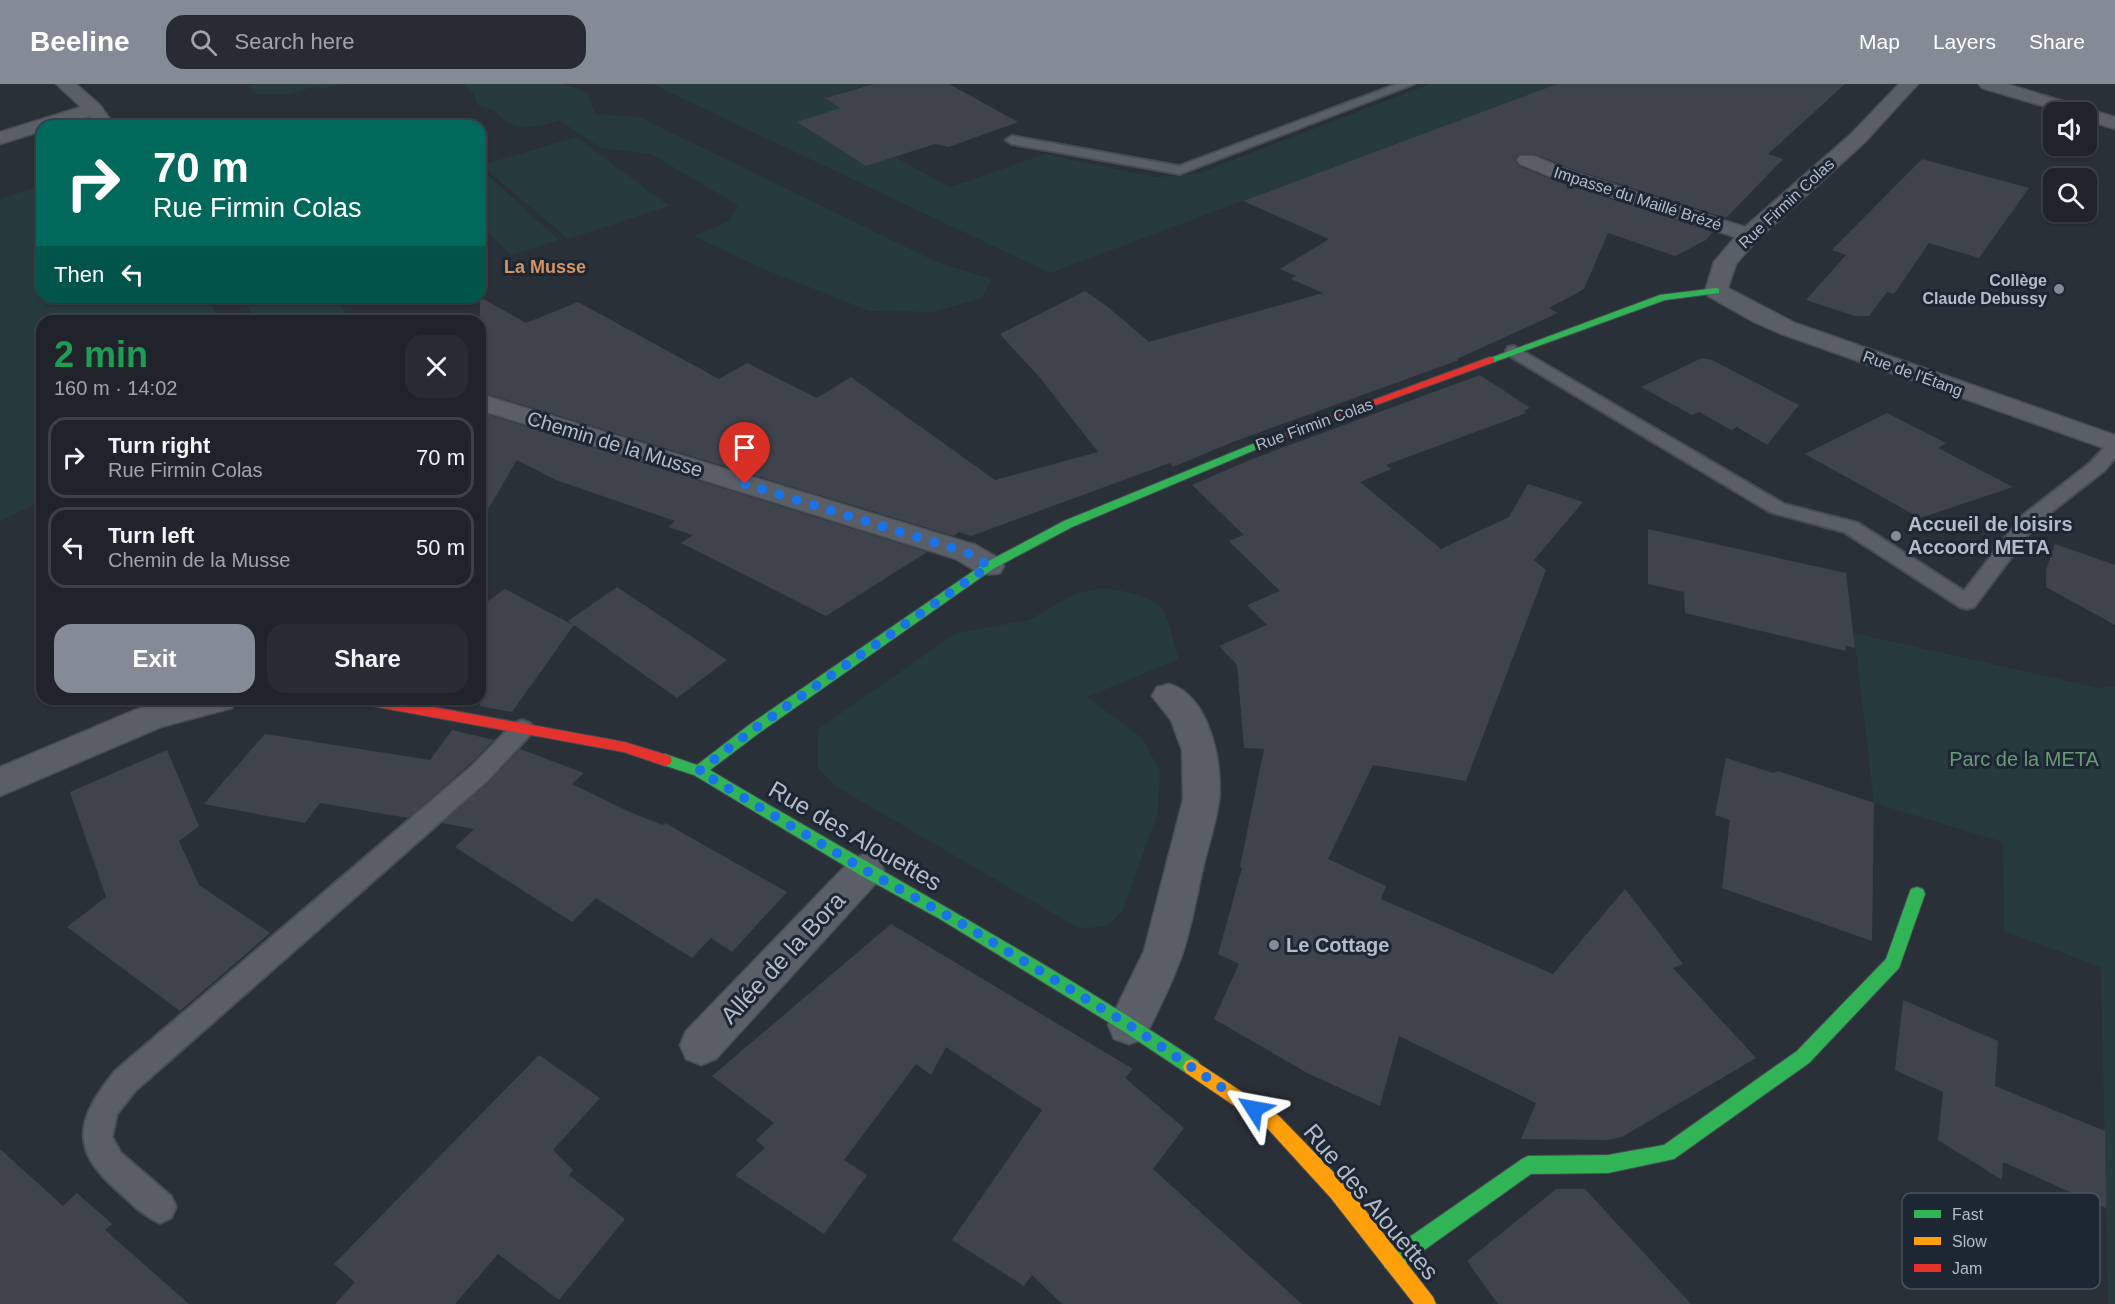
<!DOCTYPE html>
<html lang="en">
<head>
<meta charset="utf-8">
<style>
  body { margin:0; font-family:Arial,sans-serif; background:#282c32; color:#f1f3f6; height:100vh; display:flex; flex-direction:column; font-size:22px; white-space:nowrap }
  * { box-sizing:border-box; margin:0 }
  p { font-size:20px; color:#a2a4a8 }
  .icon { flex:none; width:33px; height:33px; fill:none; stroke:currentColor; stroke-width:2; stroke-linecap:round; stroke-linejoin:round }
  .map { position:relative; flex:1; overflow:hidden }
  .sheet { position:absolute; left:36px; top:231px; width:450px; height:390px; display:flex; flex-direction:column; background:#20242a; border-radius:18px; box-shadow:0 2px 4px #0004,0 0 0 2px #3d4147 }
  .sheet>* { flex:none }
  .top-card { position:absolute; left:36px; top:36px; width:450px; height:183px; border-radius:18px; box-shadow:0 2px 4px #0004,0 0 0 2px #3d4147; background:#00695c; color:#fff; overflow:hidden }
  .buttons { position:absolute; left:2043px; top:18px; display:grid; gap:12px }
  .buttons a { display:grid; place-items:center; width:54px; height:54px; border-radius:12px; background:#20242a; box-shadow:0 2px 4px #0004,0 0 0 2px #3d4147; font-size:30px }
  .pin { position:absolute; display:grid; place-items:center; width:51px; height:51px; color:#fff; margin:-62px -26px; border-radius:50% 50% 50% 0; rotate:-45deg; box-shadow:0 0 6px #0007 }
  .pin .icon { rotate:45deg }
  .me { position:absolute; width:66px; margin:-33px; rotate:304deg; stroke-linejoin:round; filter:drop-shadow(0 0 4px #0008) }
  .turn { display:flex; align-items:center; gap:21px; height:126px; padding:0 18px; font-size:27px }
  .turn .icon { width:78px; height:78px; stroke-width:2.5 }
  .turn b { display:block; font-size:42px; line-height:51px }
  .then { display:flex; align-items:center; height:57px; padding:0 18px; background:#0003; gap:12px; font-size:22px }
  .round { display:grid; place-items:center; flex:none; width:63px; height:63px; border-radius:18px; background:#282c32 }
  .headline { display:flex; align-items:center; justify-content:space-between; height:102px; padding:0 18px }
  h1 { font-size:36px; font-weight:700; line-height:45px; color:#1e9e55 }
  .primary-button { display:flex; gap:12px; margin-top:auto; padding:12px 18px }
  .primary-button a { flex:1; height:69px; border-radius:18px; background:#848b96; color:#fff; font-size:24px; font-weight:700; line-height:69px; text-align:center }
  .primary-button a+a { background:#282c32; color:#f1f3f6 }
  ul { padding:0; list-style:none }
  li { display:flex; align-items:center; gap:18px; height:81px; margin:0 12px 9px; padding:0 6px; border:3px solid #3d4147; border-radius:18px }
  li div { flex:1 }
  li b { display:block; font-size:22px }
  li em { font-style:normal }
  header { display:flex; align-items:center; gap:36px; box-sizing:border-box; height:84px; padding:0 30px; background:#848b96; color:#fff }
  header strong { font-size:28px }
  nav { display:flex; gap:33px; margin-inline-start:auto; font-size:21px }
  .search { width:420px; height:54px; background:#282c32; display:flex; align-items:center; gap:15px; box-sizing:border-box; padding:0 21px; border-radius:18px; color:#a2a4a8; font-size:22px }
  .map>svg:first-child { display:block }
</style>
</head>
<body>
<header>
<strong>Beeline</strong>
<div class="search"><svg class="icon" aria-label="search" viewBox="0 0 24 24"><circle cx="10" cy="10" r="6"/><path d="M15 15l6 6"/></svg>Search here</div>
<nav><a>Map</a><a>Layers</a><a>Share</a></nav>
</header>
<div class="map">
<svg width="2115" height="1220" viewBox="0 0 2115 1220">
  <rect width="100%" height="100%" fill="#2a3038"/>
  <!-- green -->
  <g fill="#273a3e">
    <path d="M256 0H340L320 5 316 2 289 10H257L248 2Z"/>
    <path d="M463 0H563L588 9 595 30 639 33 939 179 992 195 982 214 933 228 869 227 766 186 693 152 730 137 738 121 651 70 601 64 559 36C546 41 524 47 511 40 496 31 497 24 477 21L474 10Z"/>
    <path d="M652 0H871L826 13 840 24 798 38 866 82 895 73 950 103 1045 70 1154 93 1197 90 1430 0H1556L1050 189Z"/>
    <path d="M577 53 669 122 568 155 481 81Z"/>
    <path d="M480 84 559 156 511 171 480 141Z"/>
    <path d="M42 101V213H206L221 237H42V417L0 437V115Z"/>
    <path d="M241 213H334L347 230V237H257Z"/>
    <path d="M1102 504C1118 505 1153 512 1163 526 1170 537 1174 562 1179 575L1087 613 1142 654 1160 687 1158 728 1122 828 1107 842 1080 845 837 703 818 684 817 646 956 549 1029 536 1075 510Z"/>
    <path d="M1854 549 2098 604 2115 602V1220H2108L2101 883 2004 847 2003 758 1874 719Z"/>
  </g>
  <!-- building -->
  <g fill="#3f444c">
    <path d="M874 0H949L1018 38 949 63 935 60 866 82 797 38 840 24 825 14Z"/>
    <path d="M1557 0H1845L1768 70 1783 75 1726 134 1569 84 1535 70 1518 71 1515 76 1519 82 1553 96 1713 148 1706 156 1675 172 1608 149 1584 205 1549 224 1558 229 1457 275 1459 276 1230 359 1173 383 1170 379 971 452 959 448 954 452 480 308V213L526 239 578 218 719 295 747 279 817 314 851 293 995 396 1098 368 1041 295 1000 250 1085 207 1108 223 1149 258 1323 209 1291 195 1296 192 1280 185 1329 155 1243 117Z"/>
    <path d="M1922 75 2029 104 1979 174 1929 159 1894 210 1887 208 1869 232H1855L1806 216 1846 171 1832 166Z"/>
    <path d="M1702 274 1712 276 1799 321 1767 361 1737 343 1731 346 1699 328 1692 331 1641 303Z"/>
    <path d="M1480 291 1530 324 1523 327 1527 329 1386 381 1391 385 1360 398 1441 465 1509 433 1528 400 1583 418 1534 476 1546 486 1466 697 1373 681 1328 775 1386 802 1381 815 1553 890 1625 805 1683 880 1673 884 1756 974 1622 1053 1608 1056 1521 1055 1536 1019 1399 952 1380 1022 1309 990 1214 935 1239 880 1218 870 1242 784 1240 783 1264 665 1244 664 1237 581 1219 562 1267 541 1247 521 1280 507 1229 457 1244 451 1192 401 1252 375Z"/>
    <path d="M480 328 927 468 826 532 681 459 693 451 668 443 675 437 556 396 517 376 480 439Z"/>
    <path d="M1887 329 1946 359 1938 364 2013 403 1920 434 1805 370Z"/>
    <path d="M1648 445 1846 489 1855 564 1845 561 1846 567 1685 529 1684 508 1648 500Z"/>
    <path d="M2055 460 2115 481V541L2046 503V486Z"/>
    <path d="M617 503 727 576 677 614 574 541 512 628 480 622V523L505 505 573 541 568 537Z"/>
    <path d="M452 646 494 656 470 680 408 734 320 719 305 739 204 720 265 650 430 676Z"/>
    <path d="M520 665 584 689 572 700 632 729 663 741 665 739 787 808 732 868 711 854 692 874 596 814 572 838 455 763 474 745 442 739 489 698Z"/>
    <path d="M167 666 199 742 179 757 199 801 270 849 180 927 67 843 106 813 70 708Z"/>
    <path d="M1726 674 1773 689 1778 687 1874 719 1872 857 1722 804 1730 736 1715 731Z"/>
    <path d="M891 840 1133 985 1125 994 1184 1044 1153 1085 1302 1220H1062L1032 1191 1024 1202 952 1156 1042 1026 946 963 931 991 916 980 844 1076 867 1091 824 1150 735 1091 765 1064 756 1056 774 1039 712 992Z"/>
    <path d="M1903 916 1998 957 1995 1002 2105 1047 2106 1124 2003 1078 2002 1096 1938 1056 1943 1008 1895 986Z"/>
    <path d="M539 971 600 1014 553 1066 573 1086 569 1091 625 1135 559 1216 498 1170 455 1220H335L355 1198 334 1180Z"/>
    <path d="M0 1065 63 1122 77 1109 112 1140 105 1146 189 1220H0Z"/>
    <path d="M1556 1105H1585L1691 1220H1498L1467 1177Z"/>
  </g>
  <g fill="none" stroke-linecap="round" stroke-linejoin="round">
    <defs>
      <g id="lane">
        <path d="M1397 0H1414L1180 90 1012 60 1006 56 1012 52 1179 82Z"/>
        <path d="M1514 262 1784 420 1858 439 1964 507 2023 431 2090 379 2109 359 2115 357V374L2104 387 2037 439 1974 523 1967 525 1960 523 1844 448 1770 428 1508 271 1506 267 1508 263Z"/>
        <path d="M522 636 530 639 534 645 530 651 488 696 135 1007 117 1030 112 1053 121 1069 171 1112 176 1123 171 1134 160 1139C144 1132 132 1120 119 1108 69 1065 76 1036 115 987L472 682 514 639Z"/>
      </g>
      <g id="street">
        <path d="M56 0H76L100 21 112 38 110 42H96L90 32 58 42H42V47L0 60V48L81 23Z"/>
        <path d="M1899 0H1918L1864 59 1757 156 1736 180 1728 204 1795 239 2115 351V368L1779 249 1754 238 1708 212 1705 207 1714 178 1735 153 1554 94 1520 80 1517 76 1520 72H1534L1568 86 1745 143 1850 51Z"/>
        <path d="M1979 0H2007L2115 33V45L2086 36V28H2063L1982 4Z"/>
        <path d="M480 310 976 461 1000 475 1004 482 1000 489C982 494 971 484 956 475L480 326Z"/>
        <path d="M1169 600C1210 612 1223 679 1219 717 1216 739 1208 762 1203 784 1197 811 1192 841 1183 868 1173 898 1158 927 1144 955L1129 960 1114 955 1108 941 1144 867 1183 716 1182 666 1171 636 1152 612 1157 603Z"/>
        <path d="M172 615H237L232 624 161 643 0 712V683L140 624Z"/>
        <path d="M865 770 878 775 884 786 878 797 716 975 701 981 686 975 680 961 686 947 852 775Z"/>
      </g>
      <g id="fast">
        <path d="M1716 204 1719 205V209L1665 216 1494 278H1486L1485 276 1660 211Z"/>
        <path d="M1270 353 1274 354V358L1072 443 993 485 759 649 710 686C873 783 1040 873 1198 977L1201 983 1198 989 1192 991 1186 989 1123 947 940 835 860 791 694 691 660 680 658 676 660 672 665 670 697 681 749 641 985 479 1064 437Z"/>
        <path d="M1917 803 1923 805 1925 810 1899 884 1809 979 1674 1075 1608 1089 1531 1090 1399 1184 1392 1187 1385 1184 1382 1177 1385 1170 1522 1075 1528 1072 1608 1071 1664 1061 1797 967 1886 875 1909 810 1911 805Z"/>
      </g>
      <path id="slow" d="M1192 975 1279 1032 1344 1099 1433 1213 1436 1220H1414L1330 1113 1267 1044 1186 989 1183 983 1186 977Z"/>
      <g id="jam">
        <path d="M1490 273 1494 274V278L1274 358H1266L1265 356Z"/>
        <path d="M354 615H389L624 658 670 672 672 676 670 680 665 682 624 668 361 620Z"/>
      </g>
    </defs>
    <!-- lane casing -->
    <use href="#lane" stroke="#484c55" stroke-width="4"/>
    <!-- street casing -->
    <use href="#street" stroke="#484c55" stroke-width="3"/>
    <!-- fast casing -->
    <use href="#fast" stroke="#484c55" stroke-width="2"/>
    <!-- slow casing -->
    <use href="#slow" stroke="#484c55" stroke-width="2"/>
    <!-- jam casing -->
    <use href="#jam" stroke="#484c55" stroke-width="2"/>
    <!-- lane -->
    <use href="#lane" fill="#5a5e66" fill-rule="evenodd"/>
    <!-- street -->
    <use href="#street" fill="#5a5e66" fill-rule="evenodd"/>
    <!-- fast -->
    <use href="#fast" fill="#30b455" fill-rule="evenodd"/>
    <!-- slow -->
    <use href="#slow" fill="#ff9f0a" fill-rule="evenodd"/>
    <!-- jam -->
    <use href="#jam" fill="#e5322d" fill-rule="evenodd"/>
  </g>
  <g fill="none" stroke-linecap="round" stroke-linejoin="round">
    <!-- route -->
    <path stroke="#1a73e8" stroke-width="10" stroke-dasharray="0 18" d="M745 400 966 468 989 482 754 645 699 687 865 786 966 842 1129 941 1254 1025"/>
  </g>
  <!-- markers -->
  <g fill="#848b96" stroke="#1d2633" stroke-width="2">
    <circle cx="2059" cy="205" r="6"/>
    <circle cx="1896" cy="452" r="6"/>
    <circle cx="1274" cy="861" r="6"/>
  </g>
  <g text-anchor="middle" stroke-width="6" stroke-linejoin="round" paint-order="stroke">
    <!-- far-street labels -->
    <g font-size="16" fill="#b4bcc9" stroke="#1d2633">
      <text transform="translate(1638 114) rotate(18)" y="6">Impasse du Maillé Brézé</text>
      <text transform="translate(1786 119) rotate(-43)" y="6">Rue Firmin Colas</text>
      <text transform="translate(1913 289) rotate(20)" y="6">Rue de l'Étang</text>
      <text transform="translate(1314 340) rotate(-20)" y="6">Rue Firmin Colas</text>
    </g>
    <!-- far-poi labels -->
    <g font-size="16" font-weight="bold" fill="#b4bcc9" stroke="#1d2633" text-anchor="end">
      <text x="2047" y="202">Collège<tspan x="2047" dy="18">Claude Debussy</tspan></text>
    </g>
    <!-- far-neighbourhood labels -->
    <g font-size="18" font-weight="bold" fill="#d59563" stroke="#1d2633">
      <text x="545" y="189">La Musse</text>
    </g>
    <!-- street labels -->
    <g font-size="20" fill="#b4bcc9" stroke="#1d2633">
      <text transform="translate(615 360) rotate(17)" y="7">Chemin de la Musse</text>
    </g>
    <!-- poi labels -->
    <g font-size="20" font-weight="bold" fill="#b4bcc9" stroke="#1d2633" text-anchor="start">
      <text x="1908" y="447">Accueil de loisirs<tspan x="1908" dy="23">Accoord META</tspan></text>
      <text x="1286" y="868">Le Cottage</text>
    </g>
    <!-- park labels -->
    <g font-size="20" fill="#6b9a76" stroke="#1d2633">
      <text x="2024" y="682">Parc de la META</text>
    </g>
    <!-- near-street labels -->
    <g font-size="24" fill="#b4bcc9" stroke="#1d2633">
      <text transform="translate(855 752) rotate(30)" y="8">Rue des Alouettes</text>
      <text transform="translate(783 874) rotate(-47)" y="8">Allée de la Bora</text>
      <text transform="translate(1371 1118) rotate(50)" y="8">Rue des Alouettes</text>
    </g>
  </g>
  <!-- legend -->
  <rect x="1902" y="1109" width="198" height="96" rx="9" fill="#1d2633" stroke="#4a5360" stroke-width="1.5"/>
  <rect x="1914" y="1126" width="27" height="8" fill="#30b455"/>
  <rect x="1914" y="1153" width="27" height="8" fill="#ff9f0a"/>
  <rect x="1914" y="1180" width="27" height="8" fill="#e5322d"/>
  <g font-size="16" fill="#b4bcc9">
    <text x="1952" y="1136">Fast</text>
    <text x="1952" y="1163">Slow</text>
    <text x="1952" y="1190">Jam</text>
  </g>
</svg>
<div class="buttons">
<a><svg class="icon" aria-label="sound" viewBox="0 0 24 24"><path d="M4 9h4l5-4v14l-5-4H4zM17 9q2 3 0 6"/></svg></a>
<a><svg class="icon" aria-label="search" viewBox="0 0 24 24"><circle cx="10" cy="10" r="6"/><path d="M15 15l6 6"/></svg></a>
</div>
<div class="pin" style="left:745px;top:400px;background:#d93025"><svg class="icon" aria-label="arrive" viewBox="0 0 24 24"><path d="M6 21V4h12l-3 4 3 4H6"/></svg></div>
<svg class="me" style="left:1254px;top:1025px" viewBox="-20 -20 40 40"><path d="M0-17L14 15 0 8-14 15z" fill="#1a73e8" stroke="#fff" stroke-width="4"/></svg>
<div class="top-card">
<div class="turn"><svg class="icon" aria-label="right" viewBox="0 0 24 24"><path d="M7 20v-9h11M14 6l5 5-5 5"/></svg><div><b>70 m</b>Rue Firmin Colas</div></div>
<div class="then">Then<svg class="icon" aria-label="left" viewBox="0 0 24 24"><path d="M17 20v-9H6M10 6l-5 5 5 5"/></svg></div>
</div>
<section class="sheet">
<div class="headline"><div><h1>2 min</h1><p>160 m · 14:02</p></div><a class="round"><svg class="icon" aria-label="close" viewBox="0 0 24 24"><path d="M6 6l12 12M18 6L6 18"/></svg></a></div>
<ul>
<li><svg class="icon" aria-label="right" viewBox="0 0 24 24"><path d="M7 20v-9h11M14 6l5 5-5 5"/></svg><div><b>Turn right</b><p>Rue Firmin Colas</p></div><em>70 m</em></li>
<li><svg class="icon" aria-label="left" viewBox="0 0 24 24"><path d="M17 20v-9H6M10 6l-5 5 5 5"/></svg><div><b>Turn left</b><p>Chemin de la Musse</p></div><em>50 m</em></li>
</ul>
<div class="primary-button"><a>Exit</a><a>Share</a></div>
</section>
</div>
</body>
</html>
